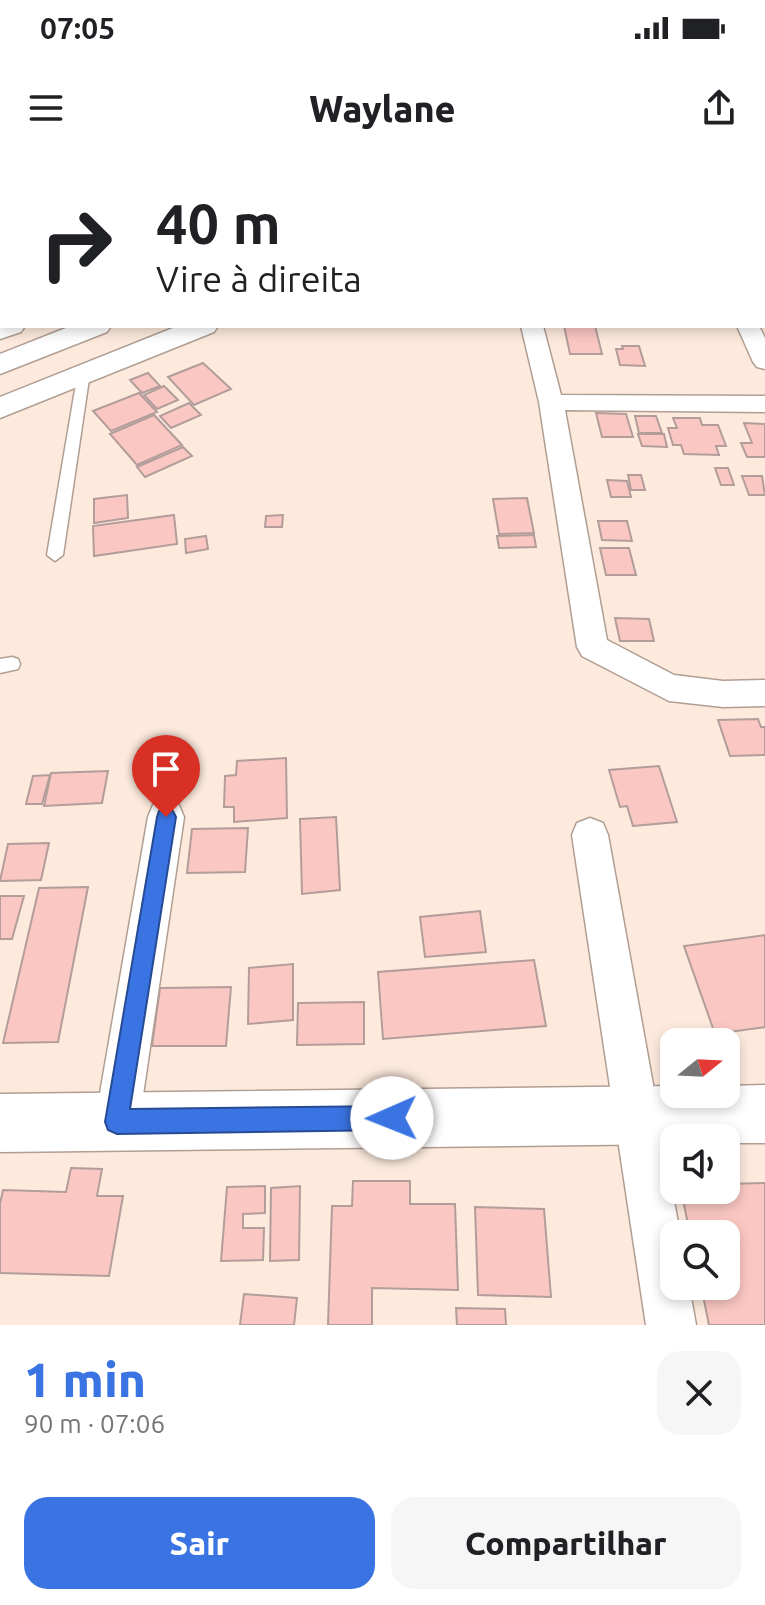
<!DOCTYPE html>
<html lang="pt">
<head>
<meta charset="utf-8">
<style>
  body { margin:0; font-family:Ubuntu,sans-serif; background:#f6f6f6; color:#202124; height:100vh; display:flex; flex-direction:column; font-size:30px; white-space:nowrap }
  * { box-sizing:border-box; margin:0 }
  p { font-size:26px; color:#757577 }
  .icon { flex:none; width:44px; height:44px; fill:none; stroke:currentColor; stroke-width:2; stroke-linecap:round; stroke-linejoin:round }
  .map { position:relative; height:1165px; overflow:hidden }
  .details { display:flex; flex-direction:column; background:#fff; flex:1 }
  .details>* { flex:none }
  .top-card { position:absolute; left:0px; top:0px; width:766px; height:168px; box-shadow:0 4px 12px #0003; background:#fff; color:#202124; overflow:hidden }
  .needle { width:52px; rotate:72deg }
  .buttons { position:absolute; left:660px; top:868px; display:grid; gap:16px }
  .buttons a { display:grid; place-items:center; width:80px; height:80px; border-radius:16px; background:#fff; box-shadow:0 4px 12px #0003; font-size:40px }
  .pin { position:absolute; display:grid; place-items:center; width:68px; height:68px; color:#fff; margin:-82px -34px; border-radius:50% 50% 50% 0; rotate:-45deg; box-shadow:0 0 8px #0007 }
  .pin .icon { rotate:45deg }
  .me { position:absolute; width:88px; margin:-44px; rotate:269deg; stroke-linejoin:round; filter:drop-shadow(0 0 6px #0008) }
  .turn { display:flex; align-items:center; gap:28px; height:168px; padding:0 24px; font-size:36px }
  .turn .icon { width:104px; height:104px; stroke-width:2.5 }
  .turn b { display:block; font-size:56px; line-height:68px }
  .round { display:grid; place-items:center; flex:none; width:84px; height:84px; border-radius:24px; background:#f6f6f6 }
  .head { display:flex; align-items:center; justify-content:space-between; height:136px; padding:0 24px }
  h1 { font-size:48px; font-weight:800; line-height:60px; color:#3a74e3 }
  .primary-button { display:flex; gap:16px; margin-top:auto; padding:16px 24px }
  .primary-button a { flex:1; height:92px; border-radius:24px; background:#3a74e3; color:#fff; font-size:32px; font-weight:800; line-height:92px; text-align:center }
  .primary-button a+a { background:#f6f6f6; color:#202124 }
  .status { display:flex; justify-content:space-between; align-items:center; height:56px; padding:0 40px; background:#fff; direction:ltr }
  .status svg { height:22px; fill:currentColor }
  header { display:flex; justify-content:space-between; align-items:center; height:104px; padding:0 24px; background:#fff; font-size:36px; font-weight:800 }
  .map>svg:first-child { display:block }
</style>
</head>
<body>
<div class="status"><b>07:05</b><svg viewBox="0 0 49 12"><path d="M0 12V9h3v3zM5 12V6h3v6zM10 12V3h3v9zM15 12V0h3v12zM26 1h20v11H26zM47 4h2v5h-2z"/></svg></div>
<header><svg class="icon" aria-label="menu" viewBox="0 0 24 24"><path d="M4 6h16M4 12h16M4 18h16"/></svg>Waylane<svg class="icon" aria-label="share" viewBox="0 0 24 24"><path d="M12 15V3M7 8l5-5 5 5M5 13v7h14v-7"/></svg></header>
<div class="map">
<svg width="765" height="1165" viewBox="0 0 765 1165">
  <rect width="100%" height="100%" fill="#fdeadd"/>
  <!-- building -->
  <g fill="#fbc7c2" stroke="#b39d9b" stroke-width="2">
    <path d="M564 166H595L602 194H570Z"/>
    <path d="M622 186H639L645 206 620 205 616 189H623Z"/>
    <path d="M203 203 231 229 194 245 168 217Z"/>
    <path d="M148 213 160 226 142 233 130 220Z"/>
    <path d="M164 226 178 240 157 249 144 235Z"/>
    <path d="M139 233 157 252 111 271 93 251Z"/>
    <path d="M189 243 201 255 171 268 160 256Z"/>
    <path d="M596 253 626 254 633 277H602Z"/>
    <path d="M154 255 182 285 137 305 110 274Z"/>
    <path d="M635 256H656L662 273H639Z"/>
    <path d="M673 258H700L702 265H718L726 286H716L719 295 684 294 681 285H673L668 268H677Z"/>
    <path d="M744 263 765 264V297H747L741 283H752Z"/>
    <path d="M638 274H664L667 287 642 286Z"/>
    <path d="M183 287 192 296 145 317 137 307Z"/>
    <path d="M715 308H728L734 325H721Z"/>
    <path d="M628 315H641L645 330H631Z"/>
    <path d="M742 316H762L765 335H749Z"/>
    <path d="M607 320 627 321 631 337H611Z"/>
    <path d="M127 335 128 358 94 363V339Z"/>
    <path d="M527 338 534 373 499 374 493 339Z"/>
    <path d="M174 355 177 384 94 396 93 366Z"/>
    <path d="M283 355 282 367H265L266 356Z"/>
    <path d="M598 361H627L632 381 602 380Z"/>
    <path d="M534 375 536 387 499 388 497 376Z"/>
    <path d="M206 376 208 389 186 393 185 379Z"/>
    <path d="M600 388H629L636 415H606Z"/>
    <path d="M615 458 649 459 654 481H620Z"/>
    <path d="M758 559 761 567H765V595L730 596 718 560Z"/>
    <path d="M286 598 287 658 234 662V647H224L225 616 236 615 237 601Z"/>
    <path d="M659 606 677 662 633 666 627 646 620 647 609 610Z"/>
    <path d="M108 611 102 643 44 646 51 613Z"/>
    <path d="M50 615 42 644H26L33 616Z"/>
    <path d="M336 657 340 730 302 734 300 659Z"/>
    <path d="M248 668 245 712 187 713 192 669Z"/>
    <path d="M49 683 41 720 0 721 8 684Z"/>
    <path d="M88 727 58 882 3 883 39 728Z"/>
    <path d="M0 736H24L12 779H0Z"/>
    <path d="M480 751 486 792 425 797 420 757Z"/>
    <path d="M765 775V867L715 874 684 786Z"/>
    <path d="M534 800 546 866 383 879 378 812Z"/>
    <path d="M293 804V860L248 864 249 808Z"/>
    <path d="M231 827 226 886H152L160 828Z"/>
    <path d="M364 842V884L297 885 298 843Z"/>
    <path d="M71 1008 102 1009 97 1036H123L109 1116 0 1113V1044L3 1030 66 1032Z"/>
    <path d="M353 1021H410V1044H455L458 1130 372 1128V1165H328L332 1046H352Z"/>
    <path d="M765 1023V1165H709L701 1126H726V1074H690L681 1030H726V1024Z"/>
    <path d="M265 1026V1053L243 1054V1068H264L263 1100 221 1101 227 1027Z"/>
    <path d="M300 1026 299 1100 270 1101 271 1028Z"/>
    <path d="M475 1047 544 1049 551 1137 478 1135Z"/>
    <path d="M244 1134 297 1138 294 1165H240Z"/>
    <path d="M456 1148 505 1149 506 1165H457Z"/>
  </g>
  <g fill="none" stroke-linecap="round" stroke-linejoin="round">
    <defs>
      <g id="lane">
        <path d="M40 0H50L39 2Z"/>
        <rect x="764" y="73" width="1" height="7"/>
        <path d="M84 208 90 212 63 395 55 401 47 395 78 212Z"/>
        <path d="M12 497 18 499 20 504 18 509 0 513V499Z"/>
      </g>
      <g id="street">
        <rect x="0" y="81" width="2" height="12"/>
        <path d="M521 166H543L561 235 765 236V252L565 250 607 480 674 515 723 521 765 520V546L723 547 669 541 582 496 577 487 539 242Z"/>
        <path d="M737 166H759L765 178V209L757 207 753 202Z"/>
        <path d="M166 641 179 645 184 657 139 962 133 978 117 984 101 978 95 962 148 657 153 645Z"/>
        <path d="M590 658 603 663 608 675 680 1074H674V1126H689L696 1165H646L572 675 577 663Z"/>
      </g>
      <g id="secondary">
        <rect x="485" y="0" width="22" height="2"/>
        <rect x="764" y="14" width="1" height="14"/>
        <path d="M178 166H218L214 172 0 258V237Z"/>
        <path d="M765 925V983H726V978H674V984L0 992V934L674 926V934H726V926Z"/>
      </g>
      <g id="highway">
        <path d="M0 160 2 166H25L21 172 0 179Z"/>
        <path d="M71 166H111L107 172 0 214V194Z"/>
      </g>
    </defs>
    <!-- lane casing -->
    <use href="#lane" stroke="#b09e93" stroke-width="3"/>
    <!-- street casing -->
    <use href="#street" stroke="#b09e93" stroke-width="3"/>
    <!-- secondary casing -->
    <use href="#secondary" stroke="#b09e93" stroke-width="3"/>
    <!-- highway casing -->
    <use href="#highway" stroke="#b09e93" stroke-width="3"/>
    <!-- lane -->
    <use href="#lane" fill="#fff" fill-rule="evenodd"/>
    <!-- street -->
    <use href="#street" fill="#fff" fill-rule="evenodd"/>
    <!-- secondary -->
    <use href="#secondary" fill="#fff" fill-rule="evenodd"/>
    <!-- highway -->
    <use href="#highway" fill="#fff" fill-rule="evenodd"/>
  </g>
  <!-- route -->
  <path fill="#3a74e3" stroke="#264b94" stroke-width="2" d="M166 648 173 651 176 657 130 949 392 946 400 950 404 958 400 967 392 970 117 974 108 970 105 962 157 657 159 651Z"/>
</svg>
<div class="buttons">
<a><svg class="needle" viewBox="-14 -14 28 28"><path d="M0-13l5 13h-10z" fill="#e53935"/><path d="M0 13l5-13h-10z" fill="#757577"/></svg></a>
<a><svg class="icon" aria-label="sound" viewBox="0 0 24 24"><path d="M4 9h4l5-4v14l-5-4H4zM17 9q2 3 0 6"/></svg></a>
<a><svg class="icon" aria-label="search" viewBox="0 0 24 24"><circle cx="10" cy="10" r="6"/><path d="M15 15l6 6"/></svg></a>
</div>
<div class="pin" style="left:166px;top:657px;background:#d93025"><svg class="icon" aria-label="arrive" viewBox="0 0 24 24"><path d="M6 21V4h12l-3 4 3 4H6"/></svg></div>
<svg class="me" style="left:392px;top:958px" viewBox="-20 -20 40 40"><circle r="19" fill="#fff"/><path d="M0-13L10 11 0 6-10 11z" fill="#3a74e3"/></svg>
<div class="top-card">
<div class="turn"><svg class="icon" aria-label="right" viewBox="0 0 24 24"><path d="M7 20v-9h11M14 6l5 5-5 5"/></svg><div><b>40 m</b>Vire à direita</div></div>
</div>
</div>
<section class="details">
<div class="head"><div><h1>1 min</h1><p>90 m · 07:06</p></div><a class="round"><svg class="icon" aria-label="close" viewBox="0 0 24 24"><path d="M6 6l12 12M18 6L6 18"/></svg></a></div>
<div class="primary-button"><a>Sair</a><a>Compartilhar</a></div>
</section>
</body>
</html>
